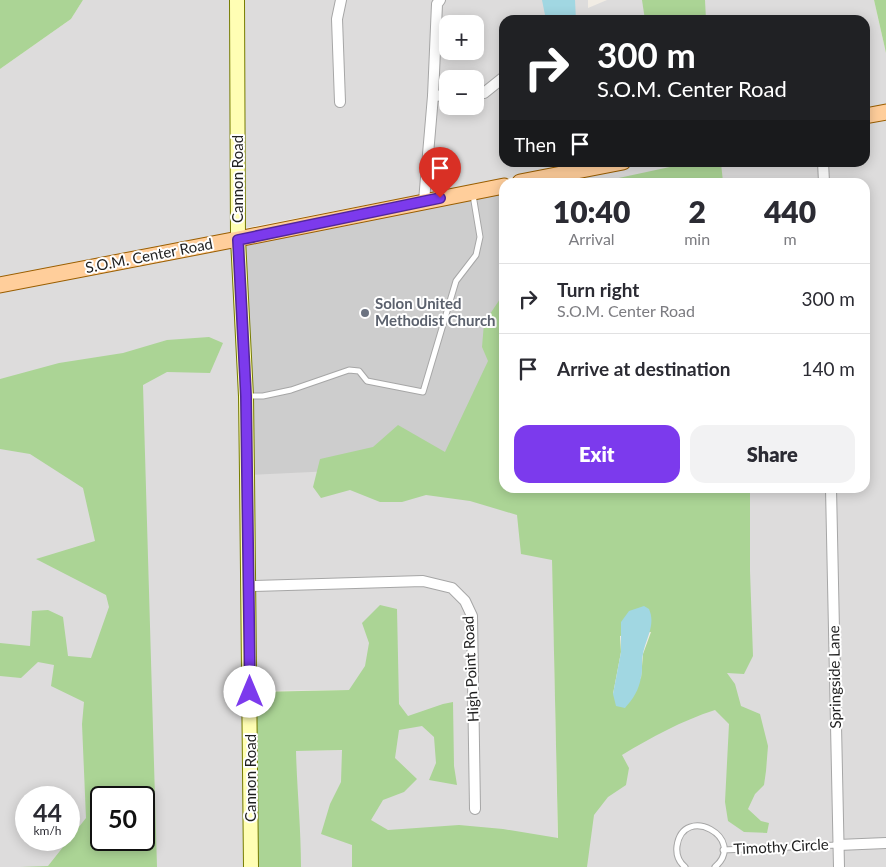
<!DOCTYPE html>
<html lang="en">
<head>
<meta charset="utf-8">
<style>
  body { margin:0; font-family:Lato,sans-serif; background:#f2f2f3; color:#2b2b33; height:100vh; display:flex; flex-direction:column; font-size:19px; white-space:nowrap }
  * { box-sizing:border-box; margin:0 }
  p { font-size:16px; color:#7c7c81 }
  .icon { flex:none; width:28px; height:28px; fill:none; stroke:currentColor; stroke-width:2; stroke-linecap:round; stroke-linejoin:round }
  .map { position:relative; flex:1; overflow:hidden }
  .side { position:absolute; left:499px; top:178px; width:371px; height:315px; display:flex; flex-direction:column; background:#fff; border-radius:15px; box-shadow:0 2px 12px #0003 }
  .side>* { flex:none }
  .hud { position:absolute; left:499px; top:15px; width:371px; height:152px; border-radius:15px; box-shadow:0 2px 12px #0003; background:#202124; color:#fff; overflow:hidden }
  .buttons { position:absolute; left:439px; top:15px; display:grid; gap:10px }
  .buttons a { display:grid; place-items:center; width:45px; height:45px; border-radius:10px; background:#fff; box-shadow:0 2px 12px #0003; font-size:25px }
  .speed { position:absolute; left:15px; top:786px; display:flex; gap:10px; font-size:25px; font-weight:700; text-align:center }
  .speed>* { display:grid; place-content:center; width:65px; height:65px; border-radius:50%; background:#fff; box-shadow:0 2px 12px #0003; line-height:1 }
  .speed small { font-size:12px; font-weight:400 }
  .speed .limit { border:2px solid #111; border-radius:8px; background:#fff; color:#111 }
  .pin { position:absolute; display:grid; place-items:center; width:42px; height:42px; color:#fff; margin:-51px -21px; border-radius:50% 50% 50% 0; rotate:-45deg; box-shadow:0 0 5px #0007 }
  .pin .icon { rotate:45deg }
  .me { position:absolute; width:55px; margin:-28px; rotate:0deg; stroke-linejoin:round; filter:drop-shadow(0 0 4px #0008) }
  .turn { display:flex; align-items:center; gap:18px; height:105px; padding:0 15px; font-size:22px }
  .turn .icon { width:65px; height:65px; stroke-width:2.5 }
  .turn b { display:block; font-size:35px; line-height:42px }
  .then { display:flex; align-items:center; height:48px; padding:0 15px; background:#0003; gap:10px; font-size:19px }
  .eta { display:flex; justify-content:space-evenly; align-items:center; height:85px; text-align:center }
  .eta b { font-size:30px; font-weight:800; line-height:35px }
  .cta { display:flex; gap:10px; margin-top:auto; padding:10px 15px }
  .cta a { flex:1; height:58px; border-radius:15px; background:#7c3aed; color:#fff; font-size:20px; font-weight:800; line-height:58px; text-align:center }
  .cta a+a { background:#f2f2f3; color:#2b2b33 }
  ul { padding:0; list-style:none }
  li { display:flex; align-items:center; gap:15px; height:70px; padding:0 15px; border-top:1px solid #e1e1e2 }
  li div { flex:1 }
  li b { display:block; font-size:19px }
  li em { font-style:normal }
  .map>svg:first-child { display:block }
</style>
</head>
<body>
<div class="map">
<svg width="886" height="867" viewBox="0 0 886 867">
  <rect width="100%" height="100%" fill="#f1ece4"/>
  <!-- residential -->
  <g fill="#dddcdc" fill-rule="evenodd">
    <path d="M83 0H237L254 751 350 750 349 690 255 691 252 474 504 463V488H551L558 851 352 855V867H0V69L71 19ZM26 798H69V840H26ZM101 798H144V840H101Z"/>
    <path d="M242 0H588V8L607 0H874L886 53V112L865 116V20H504V162H865V123L886 119V867H576L572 755 726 673 723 488H865V182H550L581 164 245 228ZM448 24H475V51H448ZM448 79H475V106H448Z"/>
  </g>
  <!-- religious -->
  <path fill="#cdcdcd" d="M504 186V352L438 466 247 475 238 239Z"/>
  <!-- forest -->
  <g fill="#abd495" fill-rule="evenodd">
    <path d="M0 0H83L71 19 0 69Z"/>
    <path d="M642 0H705L706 20H645Z"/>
    <path d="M874 0H886V53Z"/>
    <path d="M693 162 721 163 723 182H600Z"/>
    <path d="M504 293V488H750V571L753 656 744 674 727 673 735 684 741 706 760 714 768 746 766 771 764 785 755 794 748 809 761 821 769 823 767 833 744 832 728 821 725 802 729 724 715 710C681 721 652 737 622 755L629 768 626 785 608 797 594 815 587 867H352V845L321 834 330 804 341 782 342 750 296 751C297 790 301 828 301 867H257L250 692 349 690 365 666 369 643 362 623 380 605 397 609 399 704 408 716 443 704 453 702 454 766 457 785 429 780 436 763 434 737 422 726 399 730 395 758 417 779 404 792 383 800 371 820 388 830 459 825 503 829 558 838 552 560 521 554 517 515 470 501 426 495 402 502H380L350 490 321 498 313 487 320 459 373 447 398 425 445 452 488 361 482 347 484 323ZM651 632 643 654 641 678 613 694 621 652 620 636Z"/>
    <path d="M209 337 223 343 210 373 167 372 143 385 157 867H20L48 866 86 818 82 724 84 702 51 686 54 665 38 662 21 678 0 676V643L30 646 32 611 48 610 63 617 68 656 91 658 109 607 106 595 36 559 95 541 83 488 30 454 0 449V379L59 363 123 353 167 340ZM101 798H144V840H101Z"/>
  </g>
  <!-- water -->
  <g fill="#a1d7e2">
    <path d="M542 0H575L576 20H546Z"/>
    <path d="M644 606 649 609C656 625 646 638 643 654 641 661 643 670 641 677 639 690 633 699 625 708L616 706 613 694 621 652V622L629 611Z"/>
  </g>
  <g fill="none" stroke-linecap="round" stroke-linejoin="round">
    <defs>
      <g id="service">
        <path d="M246 396H263L291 390 349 370 359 371 367 381 423 392 456 281 476 255 480 237 473 195"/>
        <path d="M723 850 838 845"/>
        <path d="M685 867C679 862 676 854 677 846 683 803 748 838 715 867"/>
      </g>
      <g id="minor">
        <path d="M475 94 484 93 504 77"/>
        <path d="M433 96 448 95"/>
        <path d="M340 102 337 19 341 0"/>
        <path d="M823 162 824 182"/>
        <path d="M424 201 433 96 437 4 440 0"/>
        <path d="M831 488 839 867"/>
        <path d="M250 586 423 581 452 588 465 601 472 616 475 809"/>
        <path d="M838 845 886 843"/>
      </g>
      <path id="secondary" d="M237 0 238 239 246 396 247 475 251 867"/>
      <g id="primary">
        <path d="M865 116 886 112"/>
        <path d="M520 182 623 162"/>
        <path d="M0 285 238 239 504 186"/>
      </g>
    </defs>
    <!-- service casing -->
    <use href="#service" stroke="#a6a6a6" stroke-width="7"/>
    <!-- minor casing -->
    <use href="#minor" stroke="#a6a6a6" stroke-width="12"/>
    <!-- secondary casing -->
    <use href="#secondary" stroke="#767c00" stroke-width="16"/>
    <!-- primary casing -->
    <use href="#primary" stroke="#9a5e00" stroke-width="17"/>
    <!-- service -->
    <use href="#service" stroke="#fff" stroke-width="5"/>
    <!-- minor -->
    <use href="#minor" stroke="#fff" stroke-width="10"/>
    <!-- secondary -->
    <use href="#secondary" stroke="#fffeb4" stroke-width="14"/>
    <!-- primary -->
    <use href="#primary" stroke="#ffce9b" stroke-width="15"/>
  </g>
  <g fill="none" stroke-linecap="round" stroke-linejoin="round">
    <defs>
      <path id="route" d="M250 692 246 396 238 240 440 198"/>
    </defs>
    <!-- route casing -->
    <use href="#route" stroke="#51269a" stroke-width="12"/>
    <!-- route -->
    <use href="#route" stroke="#7c3aed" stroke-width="9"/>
  </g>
  <!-- markers -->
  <circle fill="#6b7280" stroke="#fff" stroke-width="2" cx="365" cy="313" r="5"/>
  <g text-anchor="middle" stroke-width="4" stroke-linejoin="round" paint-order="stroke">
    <!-- street labels -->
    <g font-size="15" fill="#1f1f1f" stroke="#fff">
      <text transform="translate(238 179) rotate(-90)" y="5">Cannon Road</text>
      <text transform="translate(149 256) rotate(-11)" y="5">S.O.M. Center Road</text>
      <text transform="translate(471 669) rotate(-93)" y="5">High Point Road</text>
      <text transform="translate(835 677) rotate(-91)" y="5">Springside Lane</text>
      <text transform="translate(251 778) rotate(-90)" y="5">Cannon Road</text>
      <text transform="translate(781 847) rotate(-3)" y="5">Timothy Circle</text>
    </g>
    <!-- worship labels -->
    <g font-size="15" font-weight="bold" fill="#5b616d" stroke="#fff" text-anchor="start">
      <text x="375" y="309">Solon United<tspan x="375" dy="17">Methodist Church</tspan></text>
    </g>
  </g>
</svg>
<div class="buttons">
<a>+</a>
<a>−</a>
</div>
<div class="speed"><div>44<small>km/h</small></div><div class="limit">50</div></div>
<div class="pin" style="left:440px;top:198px;background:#d93025"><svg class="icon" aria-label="arrive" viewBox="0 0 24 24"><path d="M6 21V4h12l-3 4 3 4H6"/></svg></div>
<svg class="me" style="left:250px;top:692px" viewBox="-20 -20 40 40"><circle r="19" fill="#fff"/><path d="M0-13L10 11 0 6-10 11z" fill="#7c3aed"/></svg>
<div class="hud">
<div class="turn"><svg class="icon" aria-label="right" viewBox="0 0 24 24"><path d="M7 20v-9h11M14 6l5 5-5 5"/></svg><div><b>300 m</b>S.O.M. Center Road</div></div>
<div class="then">Then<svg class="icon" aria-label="arrive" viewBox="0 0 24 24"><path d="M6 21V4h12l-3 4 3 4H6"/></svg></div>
</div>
<section class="side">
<div class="eta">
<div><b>10:40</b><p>Arrival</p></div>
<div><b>2</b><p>min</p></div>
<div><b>440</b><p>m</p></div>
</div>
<ul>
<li><svg class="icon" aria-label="right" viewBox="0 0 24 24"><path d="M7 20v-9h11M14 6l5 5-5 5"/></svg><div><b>Turn right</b><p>S.O.M. Center Road</p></div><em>300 m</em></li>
<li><svg class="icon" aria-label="arrive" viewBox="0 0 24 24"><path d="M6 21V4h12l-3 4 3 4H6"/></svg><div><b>Arrive at destination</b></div><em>140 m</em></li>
</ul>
<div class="cta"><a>Exit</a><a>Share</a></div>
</section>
</div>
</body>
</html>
